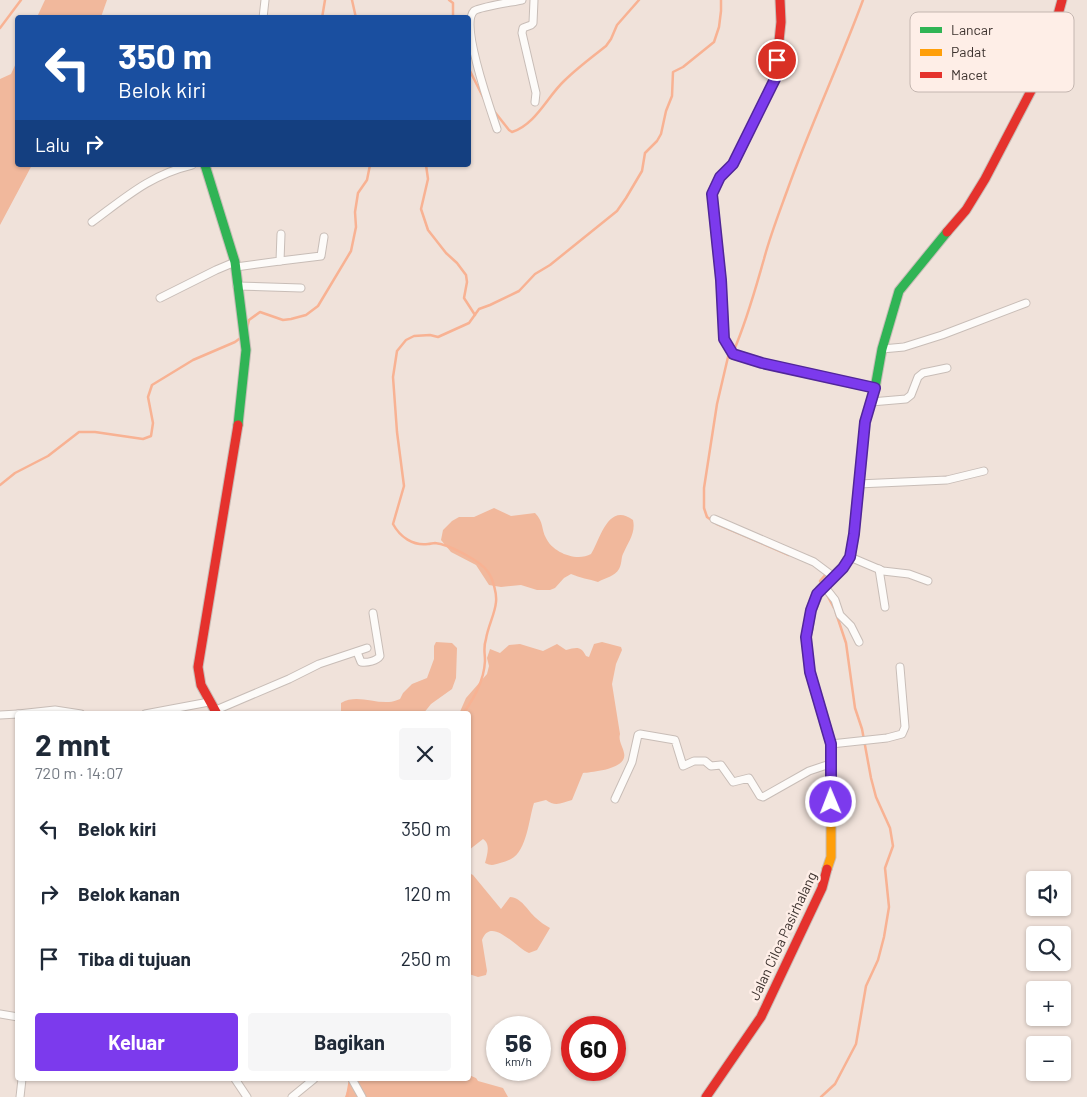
<!DOCTYPE html>
<html lang="id">
<head>
<meta charset="utf-8">
<style>
  body { margin:0; font-family:Barlow,sans-serif; background:#f6f6f7; color:#1f2937; height:100vh; display:flex; flex-direction:column; font-size:19px; white-space:nowrap }
  * { box-sizing:border-box; margin:0 }
  p { font-size:16px; color:#747a83 }
  .icon { flex:none; width:28px; height:28px; fill:none; stroke:currentColor; stroke-width:2; stroke-linecap:round; stroke-linejoin:round }
  .map { position:relative; flex:1; overflow:hidden }
  .panel { position:absolute; left:15px; top:711px; width:456px; height:370px; display:flex; flex-direction:column; background:#fff; border-radius:5px; box-shadow:0 1px 4px #0004 }
  .panel>* { flex:none }
  .banner { position:absolute; left:15px; top:15px; width:456px; height:152px; border-radius:5px; box-shadow:0 1px 4px #0004; background:#1a4fa0; color:#fff; overflow:hidden }
  .controls { position:absolute; left:1026px; top:871px; display:grid; gap:10px }
  .controls a { display:grid; place-items:center; width:45px; height:45px; border-radius:5px; background:#fff; box-shadow:0 1px 4px #0004; font-size:25px }
  .speed { position:absolute; left:486px; top:1016px; display:flex; gap:10px; font-size:25px; font-weight:700; text-align:center }
  .speed>* { display:grid; place-content:center; width:65px; height:65px; border-radius:50%; background:#fff; box-shadow:0 1px 4px #0004; line-height:1 }
  .speed small { font-size:12px; font-weight:400 }
  .speed .limit { border:8px solid #d22; background:#fff; color:#111 }
  .pin { position:absolute; display:grid; place-items:center; width:42px; height:42px; color:#fff; margin:-21px; border:2px solid #fff; border-radius:50%; box-shadow:0 1px 5px #0007 }
  .me { position:absolute; width:55px; margin:-28px; rotate:359deg; stroke-linejoin:round; filter:drop-shadow(0 0 4px #0008) }
  .turn { display:flex; align-items:center; gap:18px; height:105px; padding:0 20px; font-size:22px }
  .turn .icon { width:65px; height:65px; stroke-width:2.5 }
  .turn b { display:block; font-size:35px; line-height:42px }
  .then { display:flex; align-items:center; height:48px; padding:0 20px; background:#0003; gap:10px; font-size:19px }
  .round { display:grid; place-items:center; flex:none; width:52px; height:52px; border-radius:5px; background:#f6f6f7 }
  .summary { display:flex; align-items:center; justify-content:space-between; height:85px; padding:0 20px }
  h1 { font-size:30px; font-weight:700; line-height:38px }
  .button { display:flex; gap:10px; margin-top:auto; padding:10px 20px }
  .button a { flex:1; height:58px; border-radius:5px; background:#7c3aed; color:#fff; font-size:20px; font-weight:700; line-height:58px; text-align:center }
  .button a+a { background:#f6f6f7; color:#1f2937 }
  ul { padding:0; list-style:none }
  li { display:flex; align-items:center; gap:15px; height:65px; padding:0 20px }
  li div { flex:1 }
  li b { display:block; font-size:19px }
  li em { font-style:normal }
  .map>svg:first-child { display:block }
</style>
</head>
<body>
<div class="map">
<svg width="1087" height="1097" viewBox="0 0 1087 1097">
  <rect width="100%" height="100%" fill="#f0e2da"/>
  <!-- forest -->
  <g fill="#f1b89c">
    <path d="M45 0H107L101 17H37Z"/>
    <path d="M17 61 18 165H32L0 225V79L11 74Z"/>
    <path d="M494 508 511 516 535 513C544 522 541 529 546 538 553 553 577 562 591 554 600 540 608 501 633 520 636 533 628 542 623 554 621 558 622 564 619 569 615 576 605 578 598 582 589 579 580 578 571 574L564 578 555 588 550 590H537L521 585 501 587 489 585 476 565 451 552 441 540 443 530 452 521 459 517H474Z"/>
    <path d="M436 642 452 643 457 648 456 678 452 689 431 704 423 714H341V703C356 694 372 703 389 702 392 702 397 700 400 699L403 693 412 684 427 678 434 659V646Z"/>
    <path d="M602 642 621 647 622 650 616 664 612 684 620 734C618 741 623 747 624 753 628 769 593 772 583 773L572 800C562 803 555 807 546 800L534 803C529 818 527 851 511 859 508 861 504 862 500 863 494 865 491 866 485 863 487 855 491 844 483 839L469 850V714H459L466 698 487 674 489 666 487 658 490 649 500 653 509 645 520 644 543 651 557 644 566 650C577 647 581 646 586 656L589 657 594 644Z"/>
    <path d="M469 873 473 875 501 909 510 897C522 898 527 910 536 918 540 922 545 925 550 928L537 950 529 953C517 949 491 915 482 940L487 971 486 975 478 977 469 974Z"/>
    <path d="M469 1075 476 1078 478 1081 503 1088 508 1097H345L350 1083 348 1079H469Z"/>
  </g>
  <g fill="none" stroke-linecap="round" stroke-linejoin="round">
    <!-- stream -->
    <g stroke="#f8b293" stroke-width="2.5">
      <path d="M352 0 356 18"/>
      <path d="M449 0 453 3V18"/>
      <path d="M322 18 325 0"/>
      <path d="M0 28 21 0"/>
      <path d="M469 69 484 99"/>
      <path d="M494 111 509 130 512 132C536 124 547 97 564 81 577 68 592 57 606 46L611 39 617 25 639 0"/>
      <path d="M426 165 428 179 421 209 428 230 446 253 457 263 466 275 467 282 464 298 475 315"/>
      <path d="M247 328 249 320 260 312 283 320 291 319 306 315 318 306 351 251 356 227 355 212 358 193 367 180 370 165"/>
      <path d="M734 350C747 320 755 290 764 259 770 236 779 213 787 191 810 126 839 65 863 0"/>
      <path d="M730 354 728 357 717 404 704 488V508L707 517 717 524 789 555"/>
      <path d="M0 485 15 473 48 456 79 432H95L143 439 151 436 153 423 148 397 152 385 193 360 235 342 243 336"/>
      <path d="M822 584 820 581 826 574 824 572"/>
      <path d="M826 593 834 608"/>
      <path d="M463 714C474 698 484 681 485 661 485 652 483 648 486 639 488 626 495 614 496 602 497 594 493 579 488 572 481 561 448 544 435 543 433 543 430 544 428 544 413 546 400 537 393 524L404 486 397 432 393 377 397 351 406 340 414 336 430 335 438 337 469 323 479 309 490 305 519 291 535 274 550 265 617 211 626 198 642 171 645 153 657 141 661 134 666 111 672 96 673 72 683 67 714 42 719 27 721 11V0"/>
      <path d="M347 1097 350 1080"/>
      <path d="M821 1097 835 1084 856 1044 866 986 878 960 884 937 889 907 885 868 893 846 890 828 876 797 871 778 862 729 855 708 846 643 836 613"/>
    </g>
    <defs>
      <g id="street">
        <path d="M534 0 533 23 531 25 523 28 522 33 536 93 535 102"/>
        <path d="M263 18 265 0"/>
        <path d="M497 129C491 111 460 24 474 11 479 7 513 2 522 0"/>
        <path d="M92 222C126 197 150 175 192 165"/>
        <path d="M280 261 321 256 324 237"/>
        <path d="M236 267 280 261 281 234"/>
        <path d="M237 286 301 288"/>
        <path d="M160 298 216 270 235 262"/>
        <path d="M882 349 904 347 942 335 1026 303"/>
        <path d="M871 402 906 399 911 395 918 377 923 373 947 368"/>
        <path d="M858 484 947 480 984 471"/>
        <path d="M714 519 814 562 834 577"/>
        <path d="M850 557 883 571 909 574 928 581"/>
        <path d="M879 569 885 607"/>
        <path d="M824 586 835 600 840 615 851 626 859 642"/>
        <path d="M357 652 361 662C367 663 377 661 380 656L373 613"/>
        <path d="M216 710 289 679 319 664 367 648"/>
        <path d="M18 714 55 710 81 714"/>
        <path d="M145 714 209 702"/>
        <path d="M0 715 18 714"/>
        <path d="M831 744 887 738 902 734 905 727 900 667"/>
        <path d="M615 799 632 762 638 735 640 734 675 740 683 766 694 761H705L711 766 721 765 733 782 749 778 760 796 763 797 809 771 830 764"/>
        <path d="M0 1014 18 1017"/>
        <path d="M235 1079 247 1097"/>
        <path d="M352 1079 362 1097"/>
        <path d="M20 1097 22 1079"/>
        <path d="M292 1097 314 1079"/>
      </g>
      <g id="fast">
        <path d="M205 165 235 262 246 350 238 425"/>
        <path d="M719 179 712 194 721 280 724 339 733 354 762 363 875 388"/>
        <path d="M808 629 811 610 820 590 843 567 850 557 854 534 865 422 875 388 882 349 899 291 947 232"/>
      </g>
      <path id="slow" d="M808 629 806 637 810 672 831 744V857L827 869"/>
      <g id="jam">
        <path d="M719 179 733 164 775 79 781 22 780 0"/>
        <path d="M947 232 966 210 985 179 1044 66 1062 0"/>
        <path d="M217 714 201 685 198 667 238 425"/>
        <path d="M706 1097 761 1017 822 888 827 869"/>
      </g>
    </defs>
    <!-- street casing -->
    <use href="#street" stroke="#c8bdb7" stroke-width="9"/>
    <!-- fast casing -->
    <use href="#fast" stroke="#c8bdb7" stroke-width="11"/>
    <!-- slow casing -->
    <use href="#slow" stroke="#c8bdb7" stroke-width="11"/>
    <!-- jam casing -->
    <use href="#jam" stroke="#c8bdb7" stroke-width="11"/>
    <!-- street -->
    <use href="#street" stroke="#fdfbf9" stroke-width="7"/>
    <!-- fast -->
    <use href="#fast" stroke="#30b455" stroke-width="9"/>
    <!-- slow -->
    <use href="#slow" stroke="#ff9f0a" stroke-width="9"/>
    <!-- jam -->
    <use href="#jam" stroke="#e5322d" stroke-width="9"/>
  </g>
  <g fill="none" stroke-linecap="round" stroke-linejoin="round">
    <defs>
      <path id="route" d="M777 60 775 79 733 164 720 177 712 194 721 280 724 339 733 354 762 363 875 388 865 422 854 534 850 557 843 568 817 594 811 610 806 637 810 672 831 744V802"/>
    </defs>
    <!-- route casing -->
    <use href="#route" stroke="#51269a" stroke-width="12"/>
    <!-- route -->
    <use href="#route" stroke="#7c3aed" stroke-width="9"/>
  </g>
  <g text-anchor="middle" stroke-width="5" stroke-linejoin="round" paint-order="stroke">
    <!-- street labels -->
    <g font-size="14" fill="#3c322e" stroke="#feeee7">
      <text transform="translate(783 936) rotate(-65)" y="5">Jalan Ciloa Pasirhalang</text>
    </g>
  </g>
  <!-- legend -->
  <rect x="910" y="12" width="164" height="80" rx="8" fill="#feeee7" stroke="#c4b6b0" stroke-width="1"/>
  <rect x="920" y="27" width="22" height="6" fill="#30b455"/>
  <rect x="920" y="49" width="22" height="7" fill="#ff9f0a"/>
  <rect x="920" y="72" width="22" height="6" fill="#e5322d"/>
  <g font-size="14" fill="#3c322e">
    <text x="951" y="35">Lancar</text>
    <text x="951" y="57">Padat</text>
    <text x="951" y="80">Macet</text>
  </g>
</svg>
<div class="controls">
<a><svg class="icon" aria-label="sound" viewBox="0 0 24 24"><path d="M4 9h4l5-4v14l-5-4H4zM17 9q2 3 0 6"/></svg></a>
<a><svg class="icon" aria-label="search" viewBox="0 0 24 24"><circle cx="10" cy="10" r="6"/><path d="M15 15l6 6"/></svg></a>
<a>+</a>
<a>−</a>
</div>
<div class="speed"><div>56<small>km/h</small></div><div class="limit">60</div></div>
<div class="pin" style="left:777px;top:60px;background:#d93025"><svg class="icon" aria-label="arrive" viewBox="0 0 24 24"><path d="M6 21V4h12l-3 4 3 4H6"/></svg></div>
<svg class="me" style="left:831px;top:802px" viewBox="-20 -20 40 40"><circle r="17" fill="#7c3aed" stroke="#fff" stroke-width="3"/><path d="M0-11L8 9 0 5-8 9z" fill="#fff"/></svg>
<div class="banner">
<div class="turn"><svg class="icon" aria-label="left" viewBox="0 0 24 24"><path d="M17 20v-9H6M10 6l-5 5 5 5"/></svg><div><b>350 m</b>Belok kiri</div></div>
<div class="then">Lalu<svg class="icon" aria-label="right" viewBox="0 0 24 24"><path d="M7 20v-9h11M14 6l5 5-5 5"/></svg></div>
</div>
<section class="panel">
<div class="summary"><div><h1>2 mnt</h1><p>720 m · 14:07</p></div><a class="round"><svg class="icon" aria-label="close" viewBox="0 0 24 24"><path d="M6 6l12 12M18 6L6 18"/></svg></a></div>
<ul>
<li><svg class="icon" aria-label="left" viewBox="0 0 24 24"><path d="M17 20v-9H6M10 6l-5 5 5 5"/></svg><div><b>Belok kiri</b></div><em>350 m</em></li>
<li><svg class="icon" aria-label="right" viewBox="0 0 24 24"><path d="M7 20v-9h11M14 6l5 5-5 5"/></svg><div><b>Belok kanan</b></div><em>120 m</em></li>
<li><svg class="icon" aria-label="arrive" viewBox="0 0 24 24"><path d="M6 21V4h12l-3 4 3 4H6"/></svg><div><b>Tiba di tujuan</b></div><em>250 m</em></li>
</ul>
<div class="button"><a>Keluar</a><a>Bagikan</a></div>
</section>
</div>
</body>
</html>
